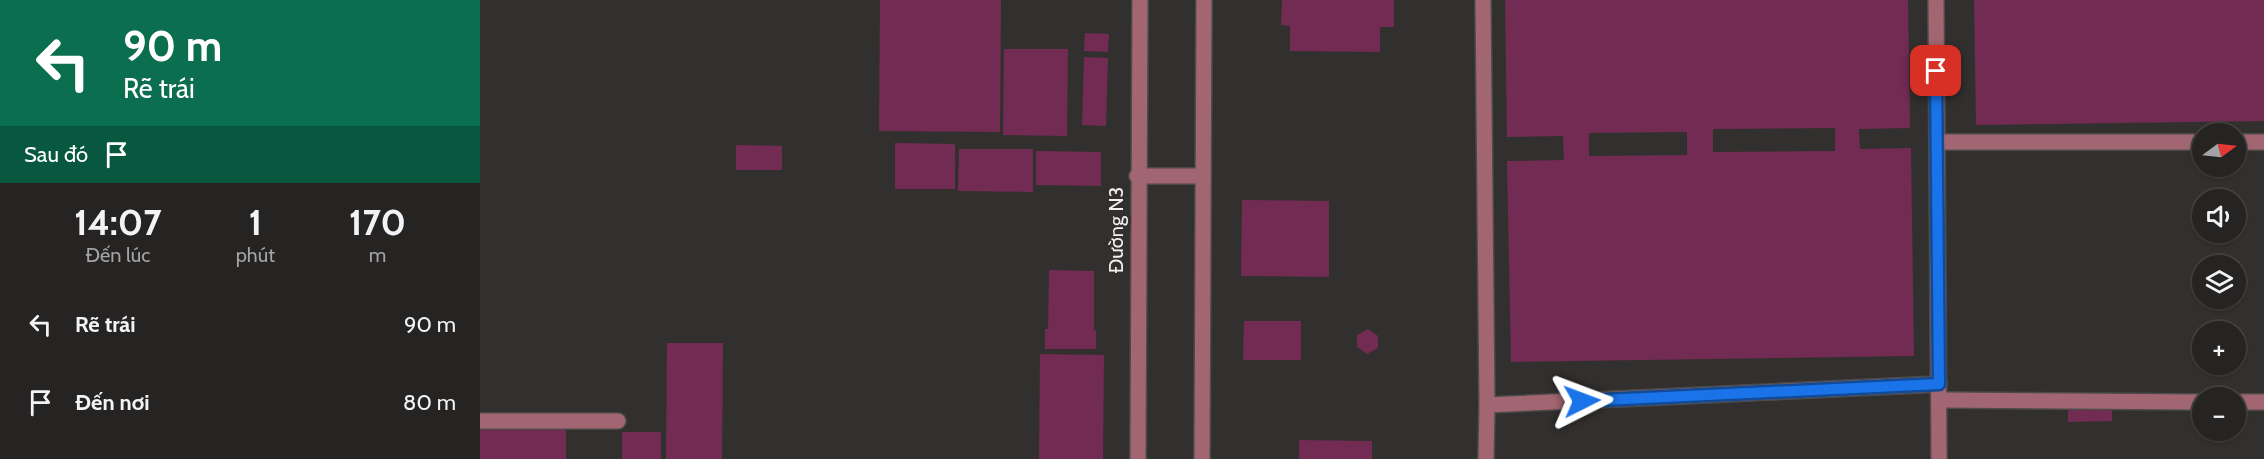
<!DOCTYPE html>
<html lang="vi">
<head>
<meta charset="utf-8">
<style>
  body { margin:0; font-family:Cabin,sans-serif; background:#32302f; color:#f1f3f6; height:100vh; display:flex; flex-direction:column; font-size:22px; white-space:nowrap }
  * { box-sizing:border-box; margin:0 }
  p { font-size:20px; color:#a4a4a5 }
  .icon { flex:none; width:33px; height:33px; fill:none; stroke:currentColor; stroke-width:2; stroke-linecap:round; stroke-linejoin:round }
  .map { position:relative; flex:1; overflow:hidden }
  .sheet { display:flex; flex-direction:column; background:#262422; width:480px }
  .sheet>* { flex:none }
  .banner { background:#0b6e4f; color:#fff; overflow:hidden }
  .needle { width:39px; rotate:75deg }
  .buttons { position:absolute; left:1712px; top:123px; display:grid; gap:12px }
  .buttons a { display:grid; place-items:center; width:54px; height:54px; border-radius:50%; background:#262422; box-shadow:0 2px 4px #0004,0 0 0 2px #424140; font-size:30px }
  .pin { position:absolute; display:grid; place-items:center; width:51px; height:51px; color:#fff; margin:-26px; border-radius:12px; box-shadow:0 3px 9px #0006 }
  .me { position:absolute; width:66px; margin:-33px; rotate:87deg; stroke-linejoin:round; filter:drop-shadow(0 0 4px #0008) }
  .turn { display:flex; align-items:center; gap:21px; height:126px; padding:0 24px; font-size:27px }
  .turn .icon { width:78px; height:78px; stroke-width:2.5 }
  .turn b { display:block; font-size:42px; line-height:51px }
  .then { display:flex; align-items:center; height:57px; padding:0 24px; background:#0003; gap:12px; font-size:22px }
  .eta { display:flex; justify-content:space-evenly; align-items:center; height:102px; text-align:center }
  .eta b { font-size:36px; font-weight:700; line-height:42px }
  ul { padding:0; list-style:none }
  li { display:flex; align-items:center; gap:18px; height:78px; padding:0 24px }
  li div { flex:1 }
  li b { display:block; font-size:22px }
  li em { font-style:normal }
  main { display:flex; flex:1; min-height:0 }
  .map>svg:first-child { display:block }
</style>
</head>
<body>
<main>
<section class="sheet">
<div class="banner">
<div class="turn"><svg class="icon" aria-label="left" viewBox="0 0 24 24"><path d="M17 20v-9H6M10 6l-5 5 5 5"/></svg><div><b>90 m</b>Rẽ trái</div></div>
<div class="then">Sau đó<svg class="icon" aria-label="arrive" viewBox="0 0 24 24"><path d="M6 21V4h12l-3 4 3 4H6"/></svg></div>
</div>
<div class="eta">
<div><b>14:07</b><p>Đến lúc</p></div>
<div><b>1</b><p>phút</p></div>
<div><b>170</b><p>m</p></div>
</div>
<ul>
<li><svg class="icon" aria-label="left" viewBox="0 0 24 24"><path d="M17 20v-9H6M10 6l-5 5 5 5"/></svg><div><b>Rẽ trái</b></div><em>90 m</em></li>
<li><svg class="icon" aria-label="arrive" viewBox="0 0 24 24"><path d="M6 21V4h12l-3 4 3 4H6"/></svg><div><b>Đến nơi</b></div><em>80 m</em></li>
</ul>
</section>
<div class="map">
<svg width="1784" height="459" viewBox="0 0 1784 459">
  <rect width="100%" height="100%" fill="#32302e"/>
  <!-- building -->
  <g fill="#722b53" fill-rule="evenodd">
    <path d="M400 0H521L520 132 399 131Z"/>
    <path d="M802 0H914V27H900V52L810 51V26L801 25Z"/>
    <path d="M1025 0H1428L1430 128 1379 129 1380 149 1431 148 1434 356 1031 362 1027 161 1084 160 1083 136 1027 137ZM1355 128V151L1233 152V129ZM1207 132V155L1109 156V133Z"/>
    <path d="M1494 0H1784V121L1496 125Z"/>
    <path d="M605 33 629 34 628 52 604 51Z"/>
    <path d="M524 49H588L587 136 523 135Z"/>
    <path d="M604 57 628 58 626 126 602 125Z"/>
    <path d="M415 143 475 144V189H415Z"/>
    <path d="M256 145 302 146V170H256Z"/>
    <path d="M479 149H553V192L478 191Z"/>
    <path d="M556 151 621 152V186L556 185Z"/>
    <path d="M762 200 849 201V277L761 276Z"/>
    <path d="M569 270 614 271V330H616V349H565V329H568Z"/>
    <path d="M764 321H821V360H763Z"/>
    <path d="M888 329 898 336V348L887 354 877 347V335Z"/>
    <path d="M187 343H243L242 459H186Z"/>
    <path d="M560 354 624 355 623 459H559Z"/>
    <path d="M1588 404H1632V421L1588 422Z"/>
    <path d="M0 428 86 429V459H0Z"/>
    <rect x="142" y="432" width="39" height="27"/>
    <path d="M819 440 892 441V459H819Z"/>
  </g>
  <g fill="none" stroke-linecap="round" stroke-linejoin="round">
    <defs>
      <g id="minor">
        <path d="M1003 0 1007 405 1006 459"/>
        <path d="M1456 0 1459 459"/>
        <path d="M1457 142H1722"/>
        <path d="M1755 142H1784"/>
        <path d="M657 176H723"/>
        <path d="M1459 400 1722 402"/>
        <path d="M1755 402H1784"/>
        <path d="M1007 405 1459 384"/>
        <path d="M0 421H138"/>
        <path d="M658 459 660 0"/>
        <path d="M722 459 724 0"/>
      </g>
    </defs>
    <!-- minor casing -->
    <use href="#minor" stroke="#4d4b49" stroke-width="18"/>
    <!-- minor -->
    <use href="#minor" stroke="#a16672" stroke-width="15"/>
  </g>
  <g fill="none" stroke-linecap="round" stroke-linejoin="round">
    <defs>
      <path id="route" d="M1102 401 1459 384 1456 71"/>
    </defs>
    <!-- route casing -->
    <use href="#route" stroke="#114b97" stroke-width="15"/>
    <!-- route -->
    <use href="#route" stroke="#1a73e8" stroke-width="10"/>
  </g>
  <g text-anchor="middle" stroke-width="6" stroke-linejoin="round" paint-order="stroke">
    <!-- street labels -->
    <g font-size="20" fill="#f2f0ef" stroke="#32302e">
      <text transform="translate(636 230) rotate(-90)" y="7">Đường N3</text>
    </g>
  </g>
</svg>
<div class="buttons">
<a><svg class="needle" viewBox="-14 -14 28 28"><path d="M0-13l5 13h-10z" fill="#e53935"/><path d="M0 13l5-13h-10z" fill="#a4a4a5"/></svg></a>
<a><svg class="icon" aria-label="sound" viewBox="0 0 24 24"><path d="M4 9h4l5-4v14l-5-4H4zM17 9q2 3 0 6"/></svg></a>
<a><svg class="icon" aria-label="layers" viewBox="0 0 24 24"><path d="M12 4l9 5-9 5-9-5zM3 14l9 5 9-5"/></svg></a>
<a>+</a>
<a>−</a>
</div>
<div class="pin" style="left:1456px;top:71px;background:#d93025"><svg class="icon" aria-label="arrive" viewBox="0 0 24 24"><path d="M6 21V4h12l-3 4 3 4H6"/></svg></div>
<svg class="me" style="left:1102px;top:401px" viewBox="-20 -20 40 40"><path d="M0-17L14 15 0 8-14 15z" fill="#1a73e8" stroke="#fff" stroke-width="4"/></svg>
</div>
</main>
</body>
</html>
